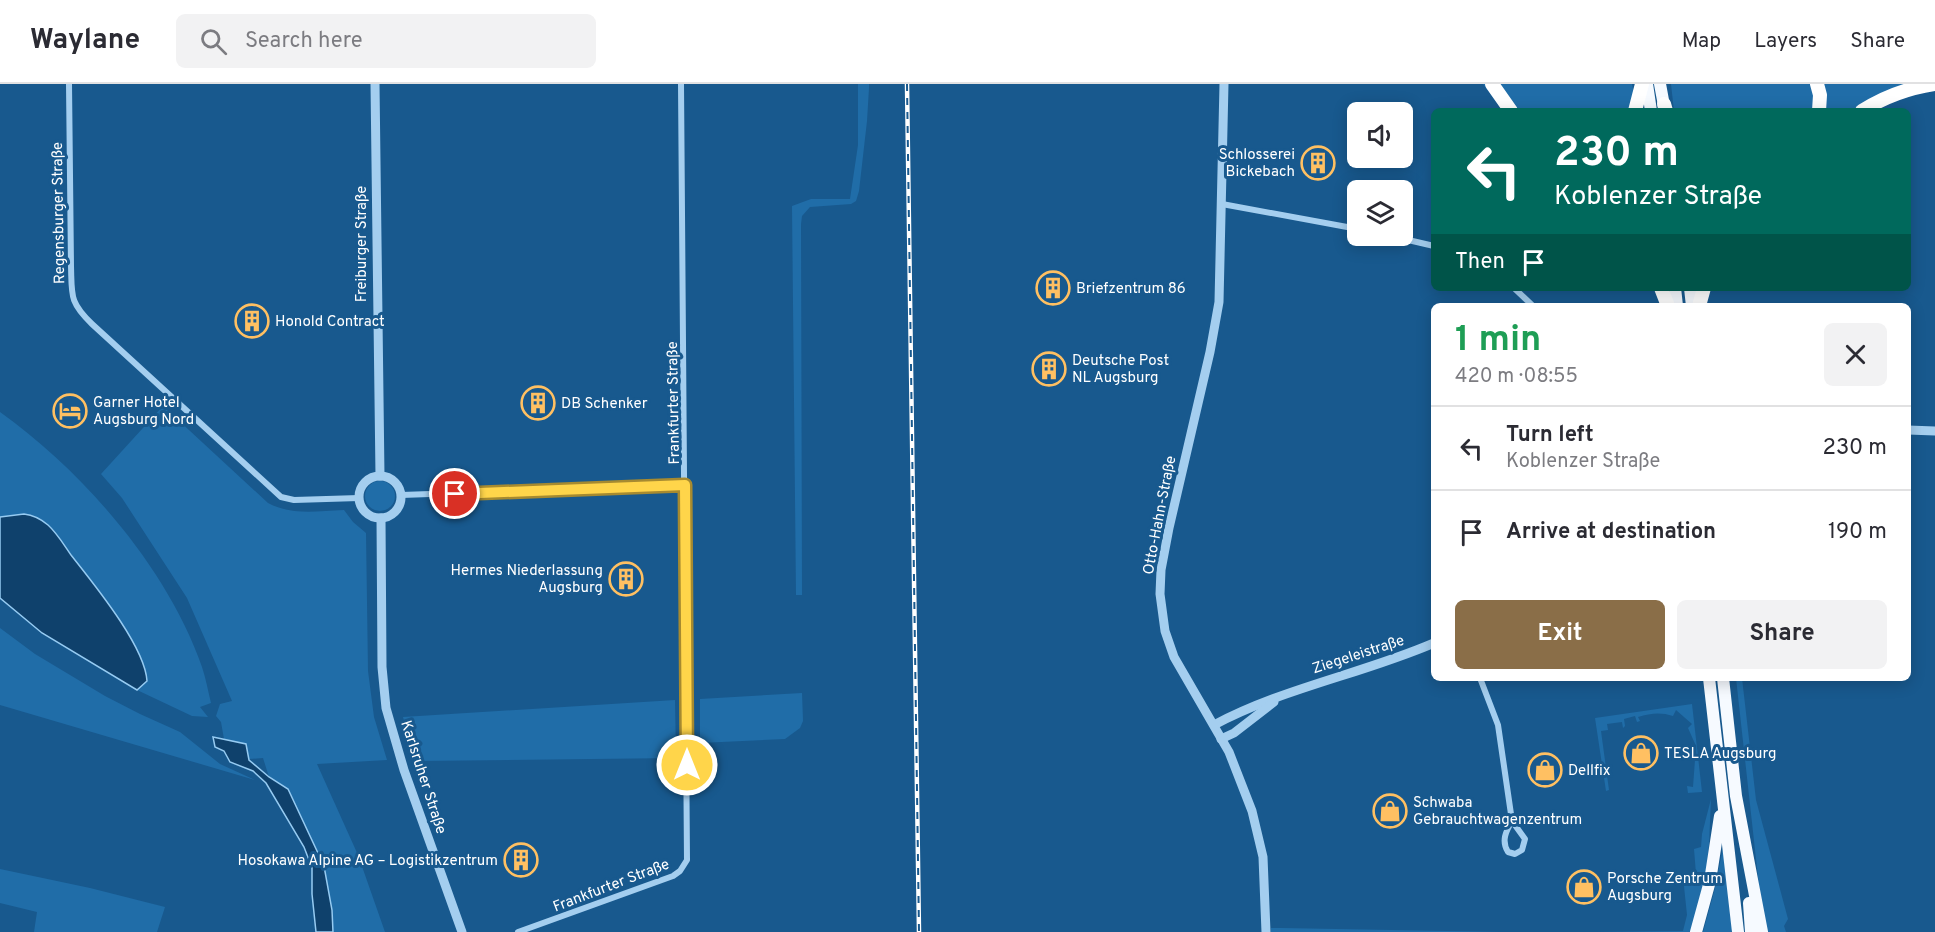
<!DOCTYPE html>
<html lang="en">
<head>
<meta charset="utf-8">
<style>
  body { margin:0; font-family:Overpass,sans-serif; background:#f2f2f3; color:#2b2b33; height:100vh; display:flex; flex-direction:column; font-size:22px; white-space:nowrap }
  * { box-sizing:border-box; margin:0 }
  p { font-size:20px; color:#7c7c81 }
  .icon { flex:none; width:33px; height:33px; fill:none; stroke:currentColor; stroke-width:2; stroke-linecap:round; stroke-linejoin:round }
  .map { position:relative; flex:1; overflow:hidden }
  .side { position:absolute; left:1431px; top:219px; width:480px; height:378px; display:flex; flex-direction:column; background:#fff; border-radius:9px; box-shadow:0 3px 15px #0003 }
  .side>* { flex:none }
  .top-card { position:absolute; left:1431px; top:24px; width:480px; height:183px; border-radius:9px; box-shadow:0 3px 15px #0003; background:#00695c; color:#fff; overflow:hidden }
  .buttons { position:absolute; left:1347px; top:18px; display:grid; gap:12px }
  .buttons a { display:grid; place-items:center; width:66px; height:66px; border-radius:9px; background:#fff; box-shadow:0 3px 15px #0003; font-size:30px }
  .pin { position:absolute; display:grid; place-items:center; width:51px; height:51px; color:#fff; margin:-26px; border:3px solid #fff; border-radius:50%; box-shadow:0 2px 6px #0007 }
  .me { position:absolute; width:66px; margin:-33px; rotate:0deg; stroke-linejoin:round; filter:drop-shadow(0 0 4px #0008) }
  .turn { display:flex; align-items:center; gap:21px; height:126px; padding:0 24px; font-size:27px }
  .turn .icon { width:78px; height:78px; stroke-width:2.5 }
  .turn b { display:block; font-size:42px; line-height:51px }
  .then { display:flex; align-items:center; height:57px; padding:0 24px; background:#0003; gap:12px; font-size:22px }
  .round { display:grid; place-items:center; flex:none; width:63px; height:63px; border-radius:9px; background:#f2f2f3 }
  .summary { display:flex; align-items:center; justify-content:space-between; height:102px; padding:0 24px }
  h1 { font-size:36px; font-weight:700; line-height:45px; color:#1e9e55 }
  .action { display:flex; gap:12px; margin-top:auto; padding:12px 24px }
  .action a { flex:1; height:69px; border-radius:9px; background:#8a6e48; color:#fff; font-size:24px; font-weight:700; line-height:69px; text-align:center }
  .action a+a { background:#f2f2f3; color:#2b2b33 }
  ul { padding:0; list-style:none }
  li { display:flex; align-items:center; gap:18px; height:84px; padding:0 24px; border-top:2px solid #e1e1e2 }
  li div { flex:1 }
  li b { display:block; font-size:22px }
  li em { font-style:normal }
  header { display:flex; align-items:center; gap:36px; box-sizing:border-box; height:84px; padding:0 30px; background:#fff; border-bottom:2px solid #e1e1e2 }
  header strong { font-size:28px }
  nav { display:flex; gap:33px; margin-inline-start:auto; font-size:21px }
  .search { width:420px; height:54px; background:#f2f2f3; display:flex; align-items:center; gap:15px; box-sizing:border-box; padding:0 21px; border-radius:9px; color:#7c7c81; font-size:22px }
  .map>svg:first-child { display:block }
</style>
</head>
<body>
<header>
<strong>Waylane</strong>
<div class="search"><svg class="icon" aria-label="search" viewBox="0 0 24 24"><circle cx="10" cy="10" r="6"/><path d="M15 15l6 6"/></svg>Search here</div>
<nav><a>Map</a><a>Layers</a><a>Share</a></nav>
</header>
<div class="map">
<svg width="1935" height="848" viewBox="0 0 1935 848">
  <rect width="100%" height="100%" fill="#18598e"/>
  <!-- green -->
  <g fill="#206da8">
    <path d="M858 0H869V4L867 37 859 107 856 117 851 120 810 123 802 132 801 140 802 511H796L792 122 811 115H850L858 61Z"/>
    <path d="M1483 0H1632L1637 27H1503Z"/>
    <path d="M1671 0H1909L1875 14 1853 27H1674Z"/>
    <path d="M163 322 268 419C293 432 317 427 344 426L353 438 366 449 368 587 374 633 387 676 317 680 358 771 385 848H333L332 826 288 705 269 693 263 674 249 675 246 660 224 655 221 638 216 632 220 620 232 617 187 514 122 414 101 390Z"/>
    <path d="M0 328C84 388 168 485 202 583 206 595 208 607 211 619L200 623 208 633 192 632 137 606 147 597 24 430 0 433Z"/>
    <circle cx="380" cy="412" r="15"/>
    <path d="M0 544 35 570 105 612 140 630 180 648 220 680 255 696 0 621Z"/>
    <path d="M1736 594H1742L1756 716 1788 835 1784 842 1786 848H1766L1760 811Z"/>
    <path d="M802 609 803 637 800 644 785 655 700 659V615Z"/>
    <path d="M675 616 676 674 415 677 403 633Z"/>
    <path d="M1692 620 1702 708 1688 709 1687 702 1693 703 1696 662 1688 644 1692 640 1676 626 1673 632C1661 628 1651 629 1638 633L1640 637 1637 638 1635 632 1624 635 1625 642 1623 644 1622 638 1607 640 1608 646 1601 647 1609 706 1606 707 1595 634Z"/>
    <path d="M1711 715 1709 761 1706 789 1691 848H1596L1683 847 1687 831 1683 793 1696 790 1694 765 1701 763 1702 750Z"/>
    <path d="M1723 764 1732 845 1731 848H1703L1714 808Z"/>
    <path d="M0 785 90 804 165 823 157 848H34L37 828 0 819Z"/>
    <path d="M1271 844H1281L1503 848H1271Z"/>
  </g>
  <!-- water -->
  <g fill="#0f416c" stroke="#96cbf2" stroke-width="1.5">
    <path d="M24 430C33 431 41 435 48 441 57 449 64 461 71 471 93 499 145 562 147 597L137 606 42 549 0 514V433Z"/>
    <path d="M213 653 246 660 249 676 269 693 288 705 324 782 332 826 333 848H316L312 810V784L304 763 266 699 253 687 230 678 224 667 215 663Z"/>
  </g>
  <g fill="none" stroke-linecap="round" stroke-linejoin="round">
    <!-- minor -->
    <g stroke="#a4ceef" stroke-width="6">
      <path d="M69 0 71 182C72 211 69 218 92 240L281 413 294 416 359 414"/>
      <path d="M1222 120 1358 145"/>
      <path d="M1391 152 1434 162"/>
      <path d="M1514 204 1533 222"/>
      <path d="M401 411 685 401"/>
      <path d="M1480 594 1498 641 1512 737 1525 755 1522 766 1515 770 1508 768C1501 757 1506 747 1512 737"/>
      <path d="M518 848 673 792 680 787 687 776 681 0"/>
    </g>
    <!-- tertiary -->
    <g stroke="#a4ceef" stroke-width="9">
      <path d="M375 0 380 392"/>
      <path d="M1224 0 1219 218 1210 268 1169 444 1161 486 1160 510 1165 547 1174 573 1229 668 1252 727 1263 773 1266 848"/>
      <path d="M1908 346 1935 347"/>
      <circle cx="380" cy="413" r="21"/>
      <path d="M381 434 382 583 386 624 404 686 462 848"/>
      <path d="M1214 641C1283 604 1362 590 1434 559"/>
      <path d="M1221 655 1234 649 1274 618"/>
    </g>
    <!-- trunk -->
    <g stroke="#f6faff" stroke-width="12">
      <path d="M1647 0 1651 27"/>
      <path d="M1660 0 1665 27"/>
      <path d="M1675 204 1677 222"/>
      <path d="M1690 204 1692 222"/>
      <path d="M1709 594 1738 848"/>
      <path d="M1723 594 1736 712 1762 848"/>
      <path d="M1749 819 1751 848"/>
      <path d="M1696 848 1710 797 1720 732"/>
    </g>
    <!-- motorway -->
    <g stroke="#fff" stroke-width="14">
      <path d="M1492 0 1511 27"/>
      <path d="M1817 0 1820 11 1819 27"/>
      <path d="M1664 20 1666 27"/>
      <path d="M1635 27 1642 0"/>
      <path d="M1862 27C1884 13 1908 4 1935 0"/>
      <path d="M1661 204 1668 222"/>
      <path d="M1699 222 1704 204"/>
    </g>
    <defs>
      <path id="rail" d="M907 0 919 848"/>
    </defs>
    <!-- rail casing -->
    <use href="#rail" stroke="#fff" stroke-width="4.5"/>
    <!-- rail -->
    <use href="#rail" stroke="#18598e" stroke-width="2" stroke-dasharray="7" stroke-linecap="butt"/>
  </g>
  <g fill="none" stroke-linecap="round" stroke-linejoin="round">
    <defs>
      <path id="route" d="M455 410 685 401 687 681"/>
    </defs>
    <!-- route casing -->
    <use href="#route" stroke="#a68a30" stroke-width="15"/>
    <!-- route -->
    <use href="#route" stroke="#ffd54a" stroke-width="10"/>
  </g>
  <!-- icons -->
  <defs>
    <symbol id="building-ring" viewBox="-11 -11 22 22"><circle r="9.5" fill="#18598e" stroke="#ffc062" stroke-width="1.5"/><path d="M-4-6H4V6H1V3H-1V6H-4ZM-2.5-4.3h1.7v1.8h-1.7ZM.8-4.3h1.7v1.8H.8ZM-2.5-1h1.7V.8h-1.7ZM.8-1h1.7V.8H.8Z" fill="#ffc062"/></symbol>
    <symbol id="hotel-ring" viewBox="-11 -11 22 22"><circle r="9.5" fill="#18598e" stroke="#ffc062" stroke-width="1.5"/><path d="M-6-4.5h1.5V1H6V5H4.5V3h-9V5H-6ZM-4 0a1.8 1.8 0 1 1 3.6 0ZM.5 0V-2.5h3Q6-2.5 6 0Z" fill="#ffc062"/></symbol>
    <symbol id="shop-ring" viewBox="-11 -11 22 22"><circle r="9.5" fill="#18598e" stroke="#ffc062" stroke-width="1.5"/><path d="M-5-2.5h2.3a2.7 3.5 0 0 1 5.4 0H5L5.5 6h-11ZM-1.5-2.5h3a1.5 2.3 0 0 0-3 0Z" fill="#ffc062"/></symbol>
  </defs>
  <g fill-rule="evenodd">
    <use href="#building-ring" x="1299" y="60" width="38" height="38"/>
    <use href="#building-ring" x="1034" y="185" width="38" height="38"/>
    <use href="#building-ring" x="233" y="218" width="38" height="38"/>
    <use href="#building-ring" x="1030" y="266" width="38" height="38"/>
    <use href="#building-ring" x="519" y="300" width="38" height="38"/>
    <use href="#hotel-ring" x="51" y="308" width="38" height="38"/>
    <use href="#building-ring" x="607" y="476" width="38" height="38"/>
    <use href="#shop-ring" x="1622" y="650" width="38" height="38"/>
    <use href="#shop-ring" x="1526" y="667" width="38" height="38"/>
    <use href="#shop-ring" x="1371" y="708" width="38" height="38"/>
    <use href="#building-ring" x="502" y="757" width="38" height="38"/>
    <use href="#shop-ring" x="1565" y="784" width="38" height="38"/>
  </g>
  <g text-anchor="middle" stroke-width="6" stroke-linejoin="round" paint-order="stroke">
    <!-- poi labels -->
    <g font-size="15" fill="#fff" stroke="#18598e" text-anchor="start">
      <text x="1295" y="75" text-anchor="end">Schlosserei<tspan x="1295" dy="17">Bickebach</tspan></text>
      <text x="1076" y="209">Briefzentrum 86</text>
      <text x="275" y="242">Honold Contract</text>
      <text x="1072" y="281">Deutsche Post<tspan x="1072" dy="17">NL Augsburg</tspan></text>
      <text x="93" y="323">Garner Hotel<tspan x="93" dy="17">Augsburg Nord</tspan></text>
      <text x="561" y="324">DB Schenker</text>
      <text x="603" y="491" text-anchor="end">Hermes Niederlassung<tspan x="603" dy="17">Augsburg</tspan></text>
      <text x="1664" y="674">TESLA Augsburg</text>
      <text x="1568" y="691">Dellfix</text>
      <text x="1413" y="723">Schwaba<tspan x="1413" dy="17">Gebrauchtwagenzentrum</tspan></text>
      <text x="498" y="781" text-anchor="end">Hosokawa Alpine AG – Logistikzentrum</text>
      <text x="1607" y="799">Porsche Zentrum<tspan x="1607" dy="17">Augsburg</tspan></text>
    </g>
    <!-- street labels -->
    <g font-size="15" fill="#fff" stroke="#18598e">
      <text transform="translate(58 129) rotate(-91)" y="5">Regensburger Straße</text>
      <text transform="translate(361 160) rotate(-90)" y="5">Freiburger Straße</text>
      <text transform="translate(673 319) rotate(-91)" y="5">Frankfurter Straße</text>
      <text transform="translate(1159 431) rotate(-79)" y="5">Otto-Hahn-Straße</text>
      <text transform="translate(1358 570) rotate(-18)" y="5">Ziegeleistraße</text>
      <text transform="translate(424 693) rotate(72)" y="5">Karlsruher Straße</text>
      <text transform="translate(611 801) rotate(-21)" y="5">Frankfurter Straße</text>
    </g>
  </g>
</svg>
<div class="buttons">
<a><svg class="icon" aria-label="sound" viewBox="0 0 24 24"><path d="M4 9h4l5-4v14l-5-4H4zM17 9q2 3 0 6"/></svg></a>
<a><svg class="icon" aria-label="layers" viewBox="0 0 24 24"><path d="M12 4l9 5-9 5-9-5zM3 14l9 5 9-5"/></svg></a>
</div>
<div class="pin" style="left:455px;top:410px;background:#d93025"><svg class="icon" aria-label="arrive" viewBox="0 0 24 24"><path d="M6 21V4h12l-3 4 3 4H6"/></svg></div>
<svg class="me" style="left:687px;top:681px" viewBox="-20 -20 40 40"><circle r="17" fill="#ffd54a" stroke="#fff" stroke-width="3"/><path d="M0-11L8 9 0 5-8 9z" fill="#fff"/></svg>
<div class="top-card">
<div class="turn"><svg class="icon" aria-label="left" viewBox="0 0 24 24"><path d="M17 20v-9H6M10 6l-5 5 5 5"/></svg><div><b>230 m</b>Koblenzer Straße</div></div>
<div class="then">Then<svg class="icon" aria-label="arrive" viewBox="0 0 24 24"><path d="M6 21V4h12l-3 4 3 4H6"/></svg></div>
</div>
<section class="side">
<div class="summary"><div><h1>1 min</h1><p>420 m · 08:55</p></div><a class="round"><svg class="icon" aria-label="close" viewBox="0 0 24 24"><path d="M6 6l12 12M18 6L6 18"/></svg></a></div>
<ul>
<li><svg class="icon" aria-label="left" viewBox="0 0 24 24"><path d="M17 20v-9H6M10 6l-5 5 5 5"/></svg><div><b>Turn left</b><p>Koblenzer Straße</p></div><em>230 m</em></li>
<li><svg class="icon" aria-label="arrive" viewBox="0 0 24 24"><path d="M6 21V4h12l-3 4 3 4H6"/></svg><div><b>Arrive at destination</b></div><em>190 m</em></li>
</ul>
<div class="action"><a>Exit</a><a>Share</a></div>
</section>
</div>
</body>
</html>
